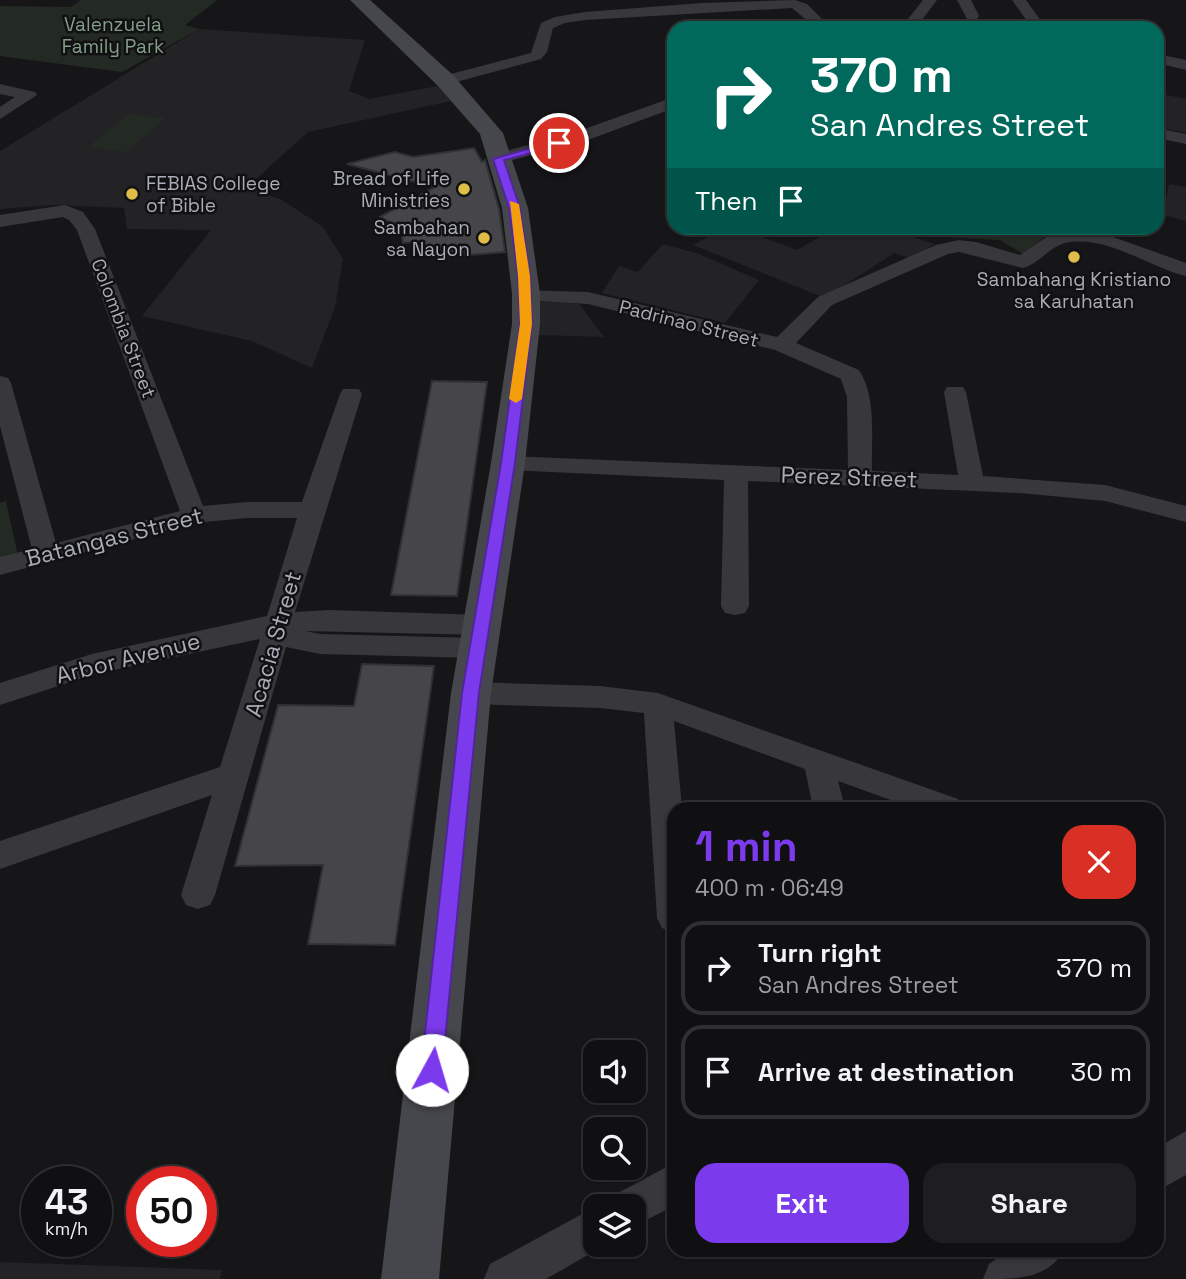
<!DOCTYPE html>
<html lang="en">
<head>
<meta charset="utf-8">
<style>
  body { margin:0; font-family:"Space Grotesk",sans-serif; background:#1e1e20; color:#f1f3f6; height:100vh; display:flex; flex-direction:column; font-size:26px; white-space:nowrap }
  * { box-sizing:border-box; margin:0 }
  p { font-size:23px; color:#9c9d9f }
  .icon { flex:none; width:38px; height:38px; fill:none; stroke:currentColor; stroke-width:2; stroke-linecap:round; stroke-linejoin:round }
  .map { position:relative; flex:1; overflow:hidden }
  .side { position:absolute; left:667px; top:802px; width:497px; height:455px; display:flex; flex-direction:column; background:#101012; border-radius:21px; box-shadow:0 2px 5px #0004,0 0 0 2px #303032 }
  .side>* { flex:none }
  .top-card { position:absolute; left:667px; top:21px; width:497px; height:214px; border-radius:21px; box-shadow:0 2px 5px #0004,0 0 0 2px #303032; background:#00695c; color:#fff; overflow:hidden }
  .tools { position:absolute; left:583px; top:1040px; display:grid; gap:14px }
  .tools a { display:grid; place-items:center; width:63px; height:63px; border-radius:14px; background:#101012; box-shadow:0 2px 5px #0004,0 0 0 2px #303032; font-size:35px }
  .speed { position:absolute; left:21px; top:1166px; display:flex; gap:14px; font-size:35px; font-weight:700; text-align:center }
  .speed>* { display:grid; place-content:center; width:91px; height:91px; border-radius:50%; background:#101012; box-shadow:0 2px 5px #0004,0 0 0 2px #303032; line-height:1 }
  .speed small { font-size:18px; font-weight:400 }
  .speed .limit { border:10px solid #d22; background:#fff; color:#111 }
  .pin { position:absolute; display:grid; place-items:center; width:60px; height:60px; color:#fff; margin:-30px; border:4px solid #fff; border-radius:50%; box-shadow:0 2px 7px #0007 }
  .me { position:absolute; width:77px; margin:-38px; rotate:6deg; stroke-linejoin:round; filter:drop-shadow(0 0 5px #0008) }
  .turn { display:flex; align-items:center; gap:24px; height:147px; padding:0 28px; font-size:32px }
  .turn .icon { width:91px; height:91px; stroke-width:2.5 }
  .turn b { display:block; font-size:49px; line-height:60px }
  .then { display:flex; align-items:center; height:66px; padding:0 28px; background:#0003; gap:14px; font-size:26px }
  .round { display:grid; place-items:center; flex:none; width:74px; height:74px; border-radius:21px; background:#1e1e20 }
  .head { display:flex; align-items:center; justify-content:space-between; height:119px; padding:0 28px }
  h1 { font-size:42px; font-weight:700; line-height:52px; color:#7c3aed }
  .button { display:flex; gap:14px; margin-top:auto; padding:14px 28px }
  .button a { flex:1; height:80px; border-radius:21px; background:#7c3aed; color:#fff; font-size:28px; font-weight:700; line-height:80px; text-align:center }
  .button a+a { background:#1e1e20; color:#f1f3f6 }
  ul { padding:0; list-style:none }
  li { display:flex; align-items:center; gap:21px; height:94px; margin:0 14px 10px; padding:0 14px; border:4px solid #303032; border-radius:21px }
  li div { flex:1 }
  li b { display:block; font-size:26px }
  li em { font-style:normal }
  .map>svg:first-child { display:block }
</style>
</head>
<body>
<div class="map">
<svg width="1186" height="1279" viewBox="0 0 1186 1279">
  <rect width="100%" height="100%" fill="#161618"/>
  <!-- built -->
  <g fill="#232225">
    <path d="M199 29 365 40 349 91 369 99 437 86 451 101 308 132 247 187 282 200 323 227 343 259 335 307 312 368 252 341 142 316 211 230 127 229 124 208 54 205 0 209V151Z"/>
    <path d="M1157 93 1186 99V133L1157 127Z"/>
    <path d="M1169 184 1186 187V221L1157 213V208H1164Z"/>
    <path d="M724 228H739L797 250 835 228H887L934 244 912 259 894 253 825 298 693 245Z"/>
    <path d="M663 244 699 254 759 280 725 323 602 293 619 266 638 272Z"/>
    <path d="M538 299 579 304 604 337 538 335Z"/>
    <path d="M0 1262 222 1270 220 1279H0Z"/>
  </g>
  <!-- green -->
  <g fill="#232a24">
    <path d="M81 0H217L185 25 199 29 122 72 0 56V6L71 7Z"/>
    <path d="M129 114 166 118 126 152 88 147Z"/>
    <path d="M917 228H1045L1047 235 1023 254 1000 240 944 237Z"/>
    <path d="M6 501 18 556 0 561V503Z"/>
  </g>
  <!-- building -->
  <g fill="#46464a" stroke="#313034" stroke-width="2">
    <path d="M474 148 482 162 485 160 499 209 505 252 446 257 445 249 425 251 424 241 403 243 401 228 380 217 435 187 347 164 395 152 413 157Z"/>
    <path d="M432 381 487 382 457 596 391 595Z"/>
    <path d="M362 664 434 666 395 945 308 944 323 865 235 866 278 705 354 706Z"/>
  </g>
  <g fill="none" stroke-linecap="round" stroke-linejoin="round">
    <!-- minor -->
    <g fill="#38383c" fill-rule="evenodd">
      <path d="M795 0 807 4 831 28H816L792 8 585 20 565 23 553 28 547 52 541 59 445 85 437 80 439 77 531 53 541 23 555 17 585 12 702 3Z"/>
      <path d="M923 0H937L918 25 878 28 880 25 908 19Z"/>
      <path d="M957 0H971L979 16 977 19H967Z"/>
      <path d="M1012 0H1026L1046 28H1032Z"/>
      <path d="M1157 54 1186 60V70L1157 63Z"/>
      <path d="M0 84 35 92 37 95 0 119V107L15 97 0 94Z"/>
      <path d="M674 97V108L588 140 498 164 489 159 492 155 576 132Z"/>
      <path d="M1157 128 1186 134V144L1157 138Z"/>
      <path d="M65 205 83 212 95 229 203 506 247 502H302L340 394 343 389H359L362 394 295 612 329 610 483 615 493 618 497 625 493 632 483 635 305 631 320 634 478 638 488 641 492 648 488 655 478 658 320 654 286 647 215 895 210 905 198 909 186 905 181 895 212 795 0 869V841L220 767 260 639 95 674 0 705V683L92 654 267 616 297 518H247L194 523 0 575V557L32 549 0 426V376L8 378 11 383 56 543 180 511 77 230 69 220 63 217 0 227V215Z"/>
      <path d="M1074 231 1113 237 1186 263V276C1148 267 1106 234 1065 243 1049 247 1039 264 1023 268L959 252 948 254 832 305 796 343 859 370C877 397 871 440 872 471L958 475 944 392 947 387H963L966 392 983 476 1105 485 1186 506V522L1105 501 1020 493 748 481 749 606 745 613 735 615 725 613 721 606 724 480 508 470 499 468 496 463 499 458 508 456 848 470 847 397 841 379 775 350 588 304 526 300 519 298 516 294 519 290 588 292 777 337 818 297 936 245 959 240 976 242 1020 255 1048 236Z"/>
      <path d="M471 682 600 686 658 693 958 799 963 808H913L838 781 845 808H813L805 769 674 721 682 808H674V933L662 928 657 918 644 713 600 708 471 704 461 701 456 693 461 685Z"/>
      <path d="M1186 1131V1175L1157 1191V1148Z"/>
      <path d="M674 1163V1206L634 1226V1206H614L620 1192Z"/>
      <path d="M595 1207V1244H607L546 1279H484L490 1264Z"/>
      <path d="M1009 1250H1064C1048 1279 1018 1279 983 1279L989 1264Z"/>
    </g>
    <!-- secondary -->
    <path fill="#46474c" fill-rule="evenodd" d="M350 0H370L453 75 503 133 528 208 540 294V324L525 463 491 693 439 1279H381L451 693 491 463 512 324V294L502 208 480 134 437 85Z"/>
  </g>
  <!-- route -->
  <path fill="#7c3aed" stroke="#51269a" stroke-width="2" d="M559 140 563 141V145L504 160 520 208 530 276 532 324 515 463 479 693 442 1070 439 1077 432 1080 424 1077 421 1070 462 693 501 463 520 324 518 276 509 208 493 159Z"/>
  <!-- slow -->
  <path fill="#f59e0b" d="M510 201 519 204 530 276 532 324 522 399 516 403 509 399 520 324 518 276Z"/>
  <!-- markers -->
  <g fill="#debd48" stroke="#111113" stroke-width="2.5">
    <circle cx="464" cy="189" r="7"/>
    <circle cx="132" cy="194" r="7"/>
    <circle cx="484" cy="238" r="7"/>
    <circle cx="1074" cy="257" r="7"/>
  </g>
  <g text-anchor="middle" stroke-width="5" stroke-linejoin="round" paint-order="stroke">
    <!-- far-park labels -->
    <g font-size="19" fill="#839f88" stroke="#111113">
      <text x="113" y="31">Valenzuela<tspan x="113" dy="22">Family Park</tspan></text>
    </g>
    <!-- far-poi labels -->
    <g font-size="19" fill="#aaacb6" stroke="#111113" text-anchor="end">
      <text x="450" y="185">Bread of Life<tspan x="450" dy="22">Ministries</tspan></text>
      <text x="146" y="190" text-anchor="start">FEBIAS College<tspan x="146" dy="22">of Bible</tspan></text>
      <text x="470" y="234">Sambahan<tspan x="470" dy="22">sa Nayon</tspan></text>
      <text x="1074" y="286" text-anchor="middle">Sambahang Kristiano<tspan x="1074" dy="22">sa Karuhatan</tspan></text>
    </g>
    <!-- far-street labels -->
    <g font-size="19" fill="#aaacb6" stroke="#111113">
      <text transform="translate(689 323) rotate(14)" y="7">Padrinao Street</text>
      <text transform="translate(124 328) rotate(69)" y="7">Colombia Street</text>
    </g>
    <!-- street labels -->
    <g font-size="23" fill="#aaacb6" stroke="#111113">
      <text transform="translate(849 477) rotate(2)" y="8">Perez Street</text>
      <text transform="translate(114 537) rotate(-14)" y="8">Batangas Street</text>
      <text transform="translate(273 644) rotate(-74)" y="8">Acacia Street</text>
      <text transform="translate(128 658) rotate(-14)" y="8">Arbor Avenue</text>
    </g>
  </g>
</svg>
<div class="tools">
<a><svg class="icon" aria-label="sound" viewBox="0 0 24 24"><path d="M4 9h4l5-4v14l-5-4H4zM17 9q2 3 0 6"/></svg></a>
<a><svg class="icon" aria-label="search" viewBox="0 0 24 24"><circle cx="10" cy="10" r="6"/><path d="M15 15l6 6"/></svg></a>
<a><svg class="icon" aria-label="layers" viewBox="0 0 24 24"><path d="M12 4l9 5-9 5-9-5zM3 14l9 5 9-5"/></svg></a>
</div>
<div class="speed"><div>43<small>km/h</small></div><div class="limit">50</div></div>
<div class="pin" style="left:559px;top:143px;background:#d93025"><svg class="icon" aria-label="arrive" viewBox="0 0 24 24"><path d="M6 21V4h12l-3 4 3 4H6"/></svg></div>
<svg class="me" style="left:432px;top:1070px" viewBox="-20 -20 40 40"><circle r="19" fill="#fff"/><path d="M0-13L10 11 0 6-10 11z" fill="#7c3aed"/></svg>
<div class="top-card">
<div class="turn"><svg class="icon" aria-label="right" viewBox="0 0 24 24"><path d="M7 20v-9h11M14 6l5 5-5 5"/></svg><div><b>370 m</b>San Andres Street</div></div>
<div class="then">Then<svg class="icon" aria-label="arrive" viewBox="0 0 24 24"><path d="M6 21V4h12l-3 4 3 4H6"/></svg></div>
</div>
<section class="side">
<div class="head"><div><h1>1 min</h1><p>400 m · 06:49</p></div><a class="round" style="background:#d93025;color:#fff"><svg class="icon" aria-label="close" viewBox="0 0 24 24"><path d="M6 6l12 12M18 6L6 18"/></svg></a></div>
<ul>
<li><svg class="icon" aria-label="right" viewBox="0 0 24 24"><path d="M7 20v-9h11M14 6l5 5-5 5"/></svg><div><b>Turn right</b><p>San Andres Street</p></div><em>370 m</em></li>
<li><svg class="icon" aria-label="arrive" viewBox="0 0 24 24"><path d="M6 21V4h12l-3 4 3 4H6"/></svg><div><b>Arrive at destination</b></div><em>30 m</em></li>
</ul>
<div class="button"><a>Exit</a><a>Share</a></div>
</section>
</div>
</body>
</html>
